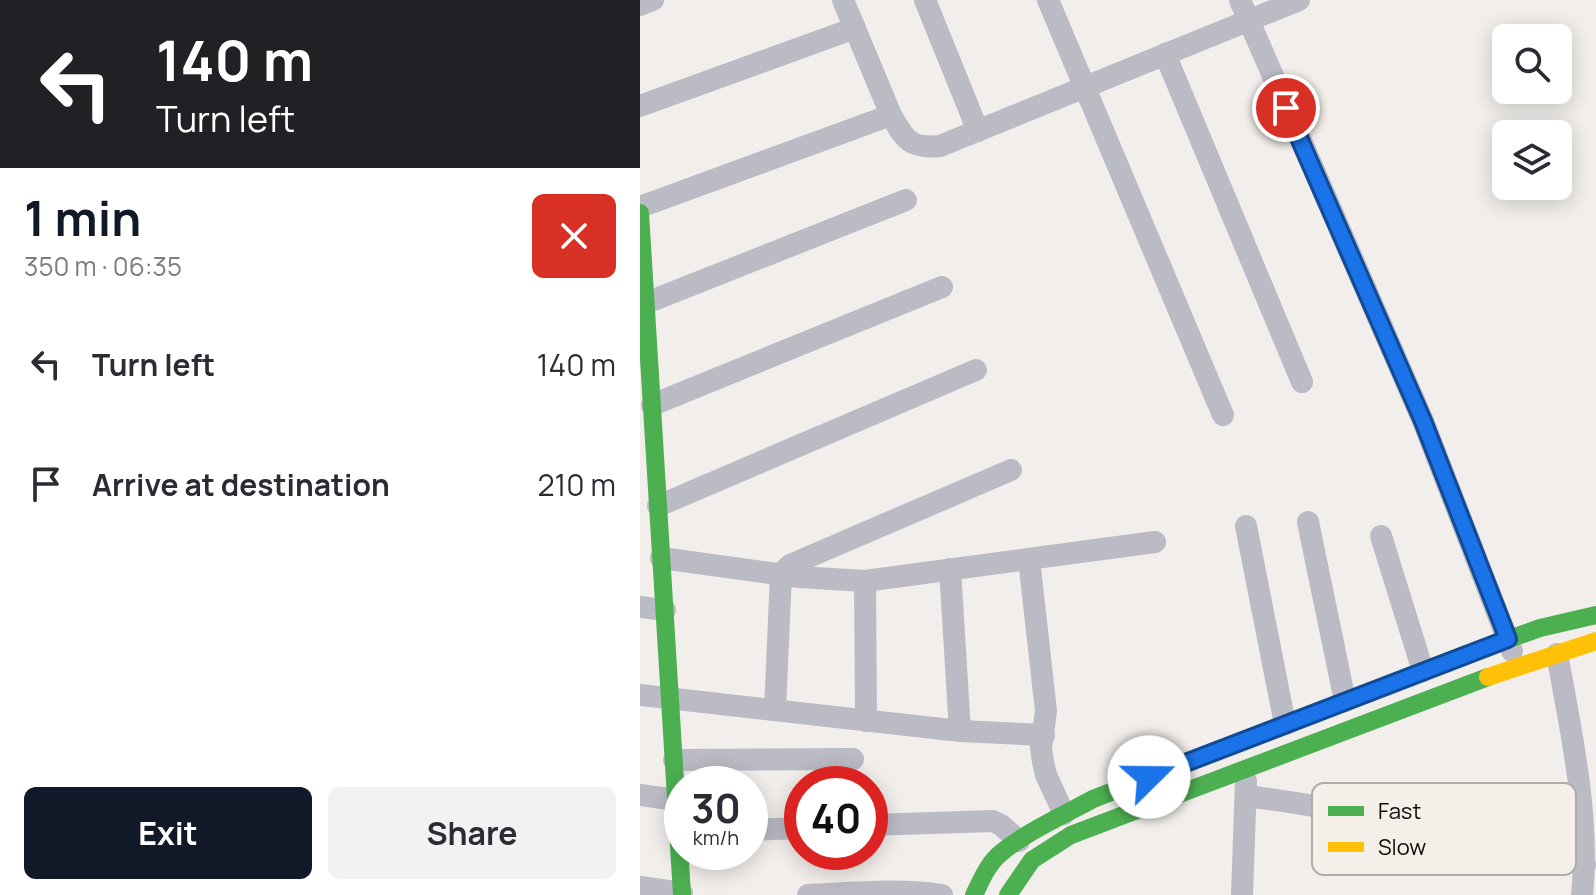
<!DOCTYPE html>
<html lang="en">
<head>
<meta charset="utf-8">
<style>
  body { margin:0; font-family:Manrope,sans-serif; background:#f2f2f3; color:#2b2b33; height:100vh; display:flex; flex-direction:column; font-size:30px; white-space:nowrap }
  * { box-sizing:border-box; margin:0 }
  p { font-size:26px; color:#7c7c81 }
  .icon { flex:none; width:44px; height:44px; fill:none; stroke:currentColor; stroke-width:2; stroke-linecap:round; stroke-linejoin:round }
  .map { position:relative; flex:1; overflow:hidden }
  .drawer { display:flex; flex-direction:column; background:#fff; width:640px }
  .drawer>* { flex:none }
  .top-card { background:#202124; color:#fff; overflow:hidden }
  .fabs { position:absolute; left:852px; top:24px; display:grid; gap:16px }
  .fabs a { display:grid; place-items:center; width:80px; height:80px; border-radius:12px; background:#fff; box-shadow:0 4px 20px #0003; font-size:40px }
  .speed { position:absolute; left:24px; top:766px; display:flex; gap:16px; font-size:40px; font-weight:700; text-align:center }
  .speed>* { display:grid; place-content:center; width:104px; height:104px; border-radius:50%; background:#fff; box-shadow:0 4px 20px #0003; line-height:1 }
  .speed small { font-size:20px; font-weight:400 }
  .speed .limit { border:12px solid #d22; background:#fff; color:#111 }
  .pin { position:absolute; display:grid; place-items:center; width:68px; height:68px; color:#fff; margin:-34px; border:4px solid #fff; border-radius:50%; box-shadow:0 2px 8px #0007 }
  .me { position:absolute; width:88px; margin:-44px; rotate:68deg; stroke-linejoin:round; filter:drop-shadow(0 0 6px #0008) }
  .turn { display:flex; align-items:center; gap:28px; height:168px; padding:0 24px; font-size:36px }
  .turn .icon { width:104px; height:104px; stroke-width:2.5 }
  .turn b { display:block; font-size:56px; line-height:68px }
  .round { display:grid; place-items:center; flex:none; width:84px; height:84px; border-radius:12px; background:#f2f2f3 }
  .overview { display:flex; align-items:center; justify-content:space-between; height:136px; padding:0 24px }
  h1 { font-size:48px; font-weight:700; line-height:60px; color:#111827 }
  .button { display:flex; gap:16px; margin-top:auto; padding:16px 24px }
  .button a { flex:1; height:92px; border-radius:12px; background:#111827; color:#fff; font-size:32px; font-weight:700; line-height:92px; text-align:center }
  .button a+a { background:#f2f2f3; color:#2b2b33 }
  ul { padding:0; list-style:none }
  li { display:flex; align-items:center; gap:24px; height:120px; padding:0 24px }
  li div { flex:1 }
  li b { display:block; font-size:30px }
  li em { font-style:normal }
  main { display:flex; flex:1; min-height:0 }
  .map>svg:first-child { display:block }
</style>
</head>
<body>
<main>
<section class="drawer">
<div class="top-card">
<div class="turn"><svg class="icon" aria-label="left" viewBox="0 0 24 24"><path d="M17 20v-9H6M10 6l-5 5 5 5"/></svg><div><b>140 m</b>Turn left</div></div>
</div>
<div class="overview"><div><h1>1 min</h1><p>350 m · 06:35</p></div><a class="round" style="background:#d93025;color:#fff"><svg class="icon" aria-label="close" viewBox="0 0 24 24"><path d="M6 6l12 12M18 6L6 18"/></svg></a></div>
<ul>
<li><svg class="icon" aria-label="left" viewBox="0 0 24 24"><path d="M17 20v-9H6M10 6l-5 5 5 5"/></svg><div><b>Turn left</b></div><em>140 m</em></li>
<li><svg class="icon" aria-label="arrive" viewBox="0 0 24 24"><path d="M6 21V4h12l-3 4 3 4H6"/></svg><div><b>Arrive at destination</b></div><em>210 m</em></li>
</ul>
<div class="button"><a>Exit</a><a>Share</a></div>
</section>
<div class="map">
<svg width="956" height="895" viewBox="0 0 956 895">
  <rect width="100%" height="100%" fill="#f1eeeb"/>
  <g fill="none" stroke-linecap="round" stroke-linejoin="round">
    <!-- street -->
    <g stroke="#bbbbc5" stroke-width="22">
      <path d="M203 0 251 115C265 140 270 149 300 146L659 0"/>
      <path d="M285 0 338 131"/>
      <path d="M408 0 583 415"/>
      <path d="M600 0 783 421 872 651"/>
      <path d="M0 5 13 0"/>
      <path d="M525 54 662 382"/>
      <path d="M0 106 215 28"/>
      <path d="M0 207 251 115"/>
      <path d="M6 303 266 200"/>
      <path d="M12 405 302 287"/>
      <path d="M18 506 336 370"/>
      <path d="M668 522 705 701"/>
      <path d="M606 526 645 724"/>
      <path d="M741 536 783 671"/>
      <path d="M21 558 159 577 225 581 515 542"/>
      <path d="M389 559 406 711 401 748 403 762 406 775 424 814"/>
      <path d="M310 569 320 731"/>
      <path d="M225 581 226 721"/>
      <path d="M0 607 25 610"/>
      <path d="M917 654C931 731 950 817 942 895"/>
      <path d="M0 695 320 731 404 735"/>
      <path d="M135 710 141 574 150 565 371 470"/>
      <path d="M34 760 213 759"/>
      <path d="M0 795 36 800"/>
      <path d="M606 796C721 810 833 839 945 865"/>
      <path d="M230 825 353 821 361 825 379 841"/>
      <path d="M110 830 162 828"/>
      <path d="M0 887 42 893"/>
      <path d="M168 895C211 893 260 888 302 895"/>
      <path d="M602 895 606 781"/>
    </g>
    <!-- fast -->
    <g stroke="#4caf50" stroke-width="18">
      <path d="M0 213 42 895"/>
      <path d="M334 895C341 881 348 863 361 853 386 832 424 815 453 799L827 654 900 628 956 615"/>
      <path d="M368 895 392 860 431 835 848 677"/>
    </g>
    <!-- slow -->
    <path stroke="#ffc107" stroke-width="18" d="M848 677 956 641"/>
  </g>
  <g fill="none" stroke-linecap="round" stroke-linejoin="round">
    <defs>
      <path id="route" d="M509 777 868 639 783 421 646 108"/>
    </defs>
    <!-- route casing -->
    <use href="#route" stroke="#114b97" stroke-width="20"/>
    <!-- route -->
    <use href="#route" stroke="#1a73e8" stroke-width="14"/>
  </g>
  <!-- legend -->
  <rect x="672" y="783" width="264" height="92" rx="12" fill="#f4efe8" stroke="#afaba5" stroke-width="2"/>
  <rect x="688" y="806" width="36" height="10" fill="#4caf50"/>
  <rect x="688" y="842" width="36" height="10" fill="#ffc107"/>
  <g font-size="22" fill="#0d0c0a">
    <text x="738" y="819">Fast</text>
    <text x="738" y="855">Slow</text>
  </g>
</svg>
<div class="fabs">
<a><svg class="icon" aria-label="search" viewBox="0 0 24 24"><circle cx="10" cy="10" r="6"/><path d="M15 15l6 6"/></svg></a>
<a><svg class="icon" aria-label="layers" viewBox="0 0 24 24"><path d="M12 4l9 5-9 5-9-5zM3 14l9 5 9-5"/></svg></a>
</div>
<div class="speed"><div>30<small>km/h</small></div><div class="limit">40</div></div>
<div class="pin" style="left:646px;top:108px;background:#d93025"><svg class="icon" aria-label="arrive" viewBox="0 0 24 24"><path d="M6 21V4h12l-3 4 3 4H6"/></svg></div>
<svg class="me" style="left:509px;top:777px" viewBox="-20 -20 40 40"><circle r="19" fill="#fff"/><path d="M0-13L10 11 0 6-10 11z" fill="#1a73e8"/></svg>
</div>
</main>
</body>
</html>
